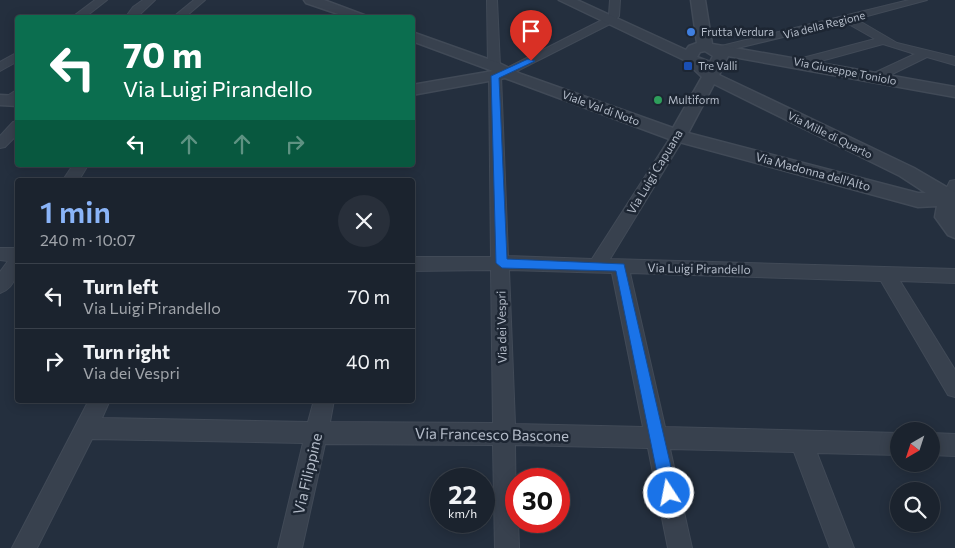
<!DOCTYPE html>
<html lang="en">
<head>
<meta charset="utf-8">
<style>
  body { margin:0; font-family:Commissioner,sans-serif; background:#282f3a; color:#f1f3f6; height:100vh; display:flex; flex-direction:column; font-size:19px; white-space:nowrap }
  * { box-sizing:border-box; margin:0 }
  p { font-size:16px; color:#a0a4aa }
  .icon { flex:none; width:28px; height:28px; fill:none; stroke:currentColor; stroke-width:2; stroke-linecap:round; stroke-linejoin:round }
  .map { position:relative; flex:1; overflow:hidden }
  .drawer { position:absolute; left:15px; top:178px; width:400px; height:225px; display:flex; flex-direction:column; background:#1b232e; border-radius:5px; box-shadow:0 2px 12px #0003,0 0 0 1px #39404a }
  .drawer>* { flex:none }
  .guide { position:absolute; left:15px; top:15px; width:400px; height:152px; border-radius:5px; box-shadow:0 2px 12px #0003,0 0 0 1px #39404a; background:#0b6e4f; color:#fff; overflow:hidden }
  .needle { width:32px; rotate:219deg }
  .buttons { position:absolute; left:890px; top:422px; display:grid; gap:10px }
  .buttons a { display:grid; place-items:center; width:50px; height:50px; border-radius:50%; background:#1b232e; box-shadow:0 2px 12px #0003,0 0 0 1px #39404a; font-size:25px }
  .speed { position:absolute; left:430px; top:468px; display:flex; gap:10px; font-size:25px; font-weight:700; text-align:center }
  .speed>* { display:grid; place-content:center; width:65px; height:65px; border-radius:50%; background:#1b232e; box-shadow:0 2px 12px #0003,0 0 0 1px #39404a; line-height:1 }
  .speed small { font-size:12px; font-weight:400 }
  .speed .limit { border:8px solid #d22; background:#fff; color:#111 }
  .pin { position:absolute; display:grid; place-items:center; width:42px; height:42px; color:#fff; margin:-51px -21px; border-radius:50% 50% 50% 0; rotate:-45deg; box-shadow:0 0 5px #0007 }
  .pin .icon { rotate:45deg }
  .me { position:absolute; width:55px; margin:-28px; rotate:349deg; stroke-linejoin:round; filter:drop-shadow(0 0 4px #0008) }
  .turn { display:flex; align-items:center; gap:18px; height:105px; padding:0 25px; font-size:22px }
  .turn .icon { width:65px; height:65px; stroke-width:2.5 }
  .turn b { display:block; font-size:35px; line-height:42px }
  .lanes { display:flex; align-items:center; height:48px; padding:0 25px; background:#0003; justify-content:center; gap:25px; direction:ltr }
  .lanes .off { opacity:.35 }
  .round { display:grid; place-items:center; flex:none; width:52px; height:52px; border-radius:26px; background:#282f3a }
  .headline { display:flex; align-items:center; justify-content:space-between; height:85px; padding:0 25px }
  h1 { font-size:30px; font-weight:600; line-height:38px; color:#8ab4f8 }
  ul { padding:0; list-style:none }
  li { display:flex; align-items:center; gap:15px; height:65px; padding:0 25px; border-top:1px solid #39404a }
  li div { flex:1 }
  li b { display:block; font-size:19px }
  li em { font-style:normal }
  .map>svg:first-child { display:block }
</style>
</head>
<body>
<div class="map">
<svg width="955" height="548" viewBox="0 0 955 548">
  <rect width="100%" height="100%" fill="#242f3e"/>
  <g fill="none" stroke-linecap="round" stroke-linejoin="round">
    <defs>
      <g id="minor">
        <path d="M95 0H107L84 18H71Z"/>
        <path d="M143 0H155L136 18H125L133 7Z"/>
        <path d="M194 0H205L184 18H172Z"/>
        <path d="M487 0H497L500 66 494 70 488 66Z"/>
        <path d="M610 0H620L619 16 614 22 509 75H501L499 72 606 18 609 15Z"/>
        <path d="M909 0H927L856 19 897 43 955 57V65L927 57 880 80H872L870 77 872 74 915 54 883 44 799 67 795 66V60L875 39 845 22 717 53 711 50 713 48Z"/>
        <path d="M18 52V61L0 71V62Z"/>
        <path d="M495 72 501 76 508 256 592 259 673 133 678 132 685 136 610 259 955 269V283L900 281 955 370V397L948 395 881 281 630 273 665 427 899 433V455L817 453 854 548H830L794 452 670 449 692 548H668L648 448 515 445 516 521H518L519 548H495L493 445 325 444 302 548H278L303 443 92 439 37 548H12L89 400H110L102 418 308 422 314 400H334L330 422 493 423 491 270 412 271V257H491L489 76ZM509 270 612 273 643 427 515 424Z"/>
        <path d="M18 89V99L12 103H2L1 100Z"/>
        <path d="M18 121V134L5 147 0 148V136L13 122Z"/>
        <path d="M73 165H88L79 180H63Z"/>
        <path d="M955 180V202L949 204 944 203 941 199 950 181Z"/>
        <path d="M0 248H18C18 265 19 287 0 293V272L8 261 0 260Z"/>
        <path d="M931 433 955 434V456L931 455Z"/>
      </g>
      <g id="tertiary">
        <path d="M304 0H324L372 18H350L306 3Z"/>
        <path d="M559 0H577L686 50 689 46 697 43 691 0H705L712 44 955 87V97L728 56 719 75 914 168 955 192V238L948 235 935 217 937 206 918 207 672 140 505 78 412 95V85L493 71 412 41V32L499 63 521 74 673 128 702 77 684 60ZM705 51 713 56 710 62 697 57 700 52ZM714 84 900 176 926 193H918L688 133Z"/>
        <path d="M0 95 18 96V106L0 105Z"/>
      </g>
    </defs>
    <!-- minor casing -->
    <use href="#minor" stroke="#414a57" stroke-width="2"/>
    <!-- tertiary casing -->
    <use href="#tertiary" stroke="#414a57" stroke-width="3"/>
    <!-- minor -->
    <use href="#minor" fill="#38414e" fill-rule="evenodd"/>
    <!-- tertiary -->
    <use href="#tertiary" fill="#38414e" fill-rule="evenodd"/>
  </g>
  <!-- route -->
  <path fill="#1a73e8" stroke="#114b97" d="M528 59 535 61 499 78 507 259 624 264 677 493 674 498 669 501 664 498 661 493 616 271 502 268 496 263 491 76Z"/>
  <!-- markers -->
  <circle fill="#3f7fe0" stroke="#1d2633" stroke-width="2" cx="691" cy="32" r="5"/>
  <rect fill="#1a4fb4" stroke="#1d2633" stroke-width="2" x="683" y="61" width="10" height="10" rx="2.5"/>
  <circle fill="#2e9e5b" stroke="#1d2633" stroke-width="2" cx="658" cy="100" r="5"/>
  <g text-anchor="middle" stroke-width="5" stroke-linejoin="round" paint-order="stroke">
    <!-- far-street labels -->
    <g font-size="11" fill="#b4bcc9" stroke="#1d2633">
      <text transform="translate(824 25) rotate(-14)" y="4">Via della Regione</text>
      <text transform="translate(845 71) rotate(11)" y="4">Via Giuseppe Toniolo</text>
      <text transform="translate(601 108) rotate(20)" y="4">Viale Val di Noto</text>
      <text transform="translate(830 135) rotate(26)" y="4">Via Mille di Quarto</text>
    </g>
    <!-- far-poi labels -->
    <g font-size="11" fill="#b4bcc9" stroke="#1d2633" text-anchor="start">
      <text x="701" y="36">Frutta Verdura</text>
      <text x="698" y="70">Tre Valli</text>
      <text x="668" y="104">Multiform</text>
    </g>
    <!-- street labels -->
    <g font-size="12" fill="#b4bcc9" stroke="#1d2633">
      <text transform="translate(655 172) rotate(-59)" y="4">Via Luigi Capuana</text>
      <text transform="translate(813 172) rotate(15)" y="4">Via Madonna dell'Alto</text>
      <text transform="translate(699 269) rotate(1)" y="4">Via Luigi Pirandello</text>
      <text transform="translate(502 327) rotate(-91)" y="4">Via dei Vespri</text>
    </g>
    <!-- near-street labels -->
    <g font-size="15" fill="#b4bcc9" stroke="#1d2633">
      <text transform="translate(492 435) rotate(1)" y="5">Via Francesco Bascone</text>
      <text transform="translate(308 474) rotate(-77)" y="5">Via Filippine</text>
    </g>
  </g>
</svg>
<div class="buttons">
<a><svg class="needle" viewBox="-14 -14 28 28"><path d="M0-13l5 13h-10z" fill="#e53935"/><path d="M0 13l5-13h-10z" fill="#a0a4aa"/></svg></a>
<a><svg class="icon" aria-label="search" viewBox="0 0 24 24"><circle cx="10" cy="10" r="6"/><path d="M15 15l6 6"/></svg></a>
</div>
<div class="speed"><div>22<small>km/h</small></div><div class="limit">30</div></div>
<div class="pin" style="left:531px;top:61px;background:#d93025"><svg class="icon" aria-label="arrive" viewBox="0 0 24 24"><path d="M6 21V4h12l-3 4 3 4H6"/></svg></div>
<svg class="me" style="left:669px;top:493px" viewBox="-20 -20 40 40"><circle r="17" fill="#1a73e8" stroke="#fff" stroke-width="3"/><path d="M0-11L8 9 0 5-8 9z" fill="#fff"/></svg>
<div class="guide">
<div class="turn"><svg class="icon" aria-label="left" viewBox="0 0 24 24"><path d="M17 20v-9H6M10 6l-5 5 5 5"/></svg><div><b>70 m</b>Via Luigi Pirandello</div></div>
<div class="lanes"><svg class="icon" aria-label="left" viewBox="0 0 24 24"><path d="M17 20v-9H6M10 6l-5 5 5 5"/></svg><svg class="icon off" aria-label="ahead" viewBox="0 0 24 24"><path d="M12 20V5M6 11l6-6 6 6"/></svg><svg class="icon off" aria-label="ahead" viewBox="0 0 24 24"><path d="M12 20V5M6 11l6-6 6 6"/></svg><svg class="icon off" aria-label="right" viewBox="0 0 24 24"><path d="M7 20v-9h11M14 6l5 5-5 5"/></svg></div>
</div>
<section class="drawer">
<div class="headline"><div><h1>1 min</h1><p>240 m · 10:07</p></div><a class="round"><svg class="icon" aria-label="close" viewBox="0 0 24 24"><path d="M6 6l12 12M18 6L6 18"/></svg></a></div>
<ul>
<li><svg class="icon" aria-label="left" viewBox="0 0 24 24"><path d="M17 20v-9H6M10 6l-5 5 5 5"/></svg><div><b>Turn left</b><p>Via Luigi Pirandello</p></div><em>70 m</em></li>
<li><svg class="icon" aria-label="right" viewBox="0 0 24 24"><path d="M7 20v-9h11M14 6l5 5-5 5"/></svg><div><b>Turn right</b><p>Via dei Vespri</p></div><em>40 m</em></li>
</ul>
</section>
</div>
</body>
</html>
